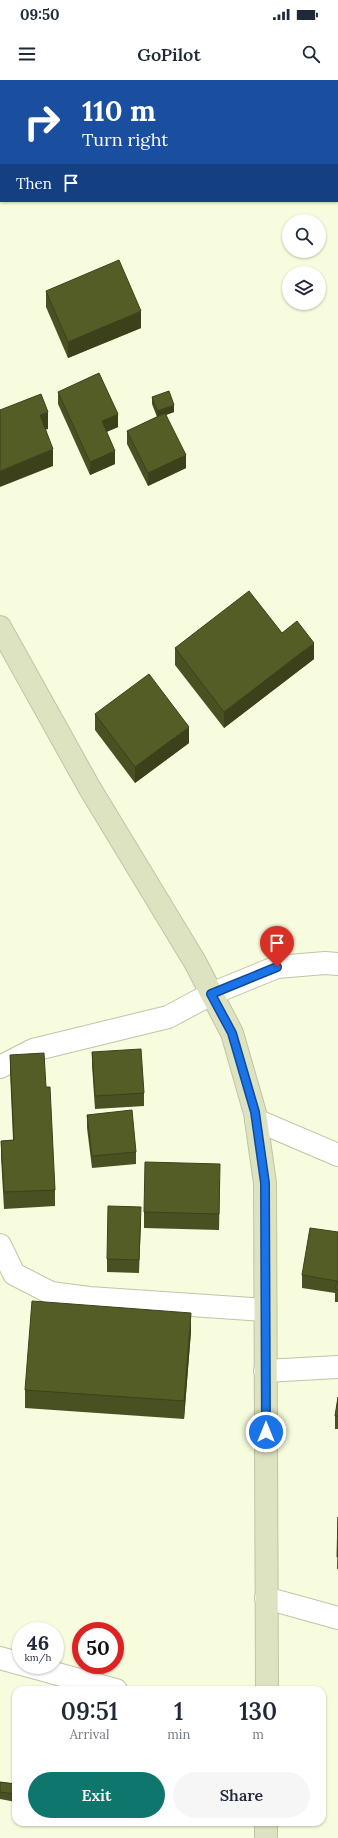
<!DOCTYPE html>
<html lang="en">
<head>
<meta charset="utf-8">
<style>
  body { margin:0; font-family:Lora,serif; background:#f6f6f7; color:#1f2937; height:100vh; display:flex; flex-direction:column; font-size:15px; white-space:nowrap }
  * { box-sizing:border-box; margin:0 }
  p { font-size:13px; color:#747a83 }
  .icon { flex:none; width:22px; height:22px; fill:none; stroke:currentColor; stroke-width:2; stroke-linecap:round; stroke-linejoin:round }
  .map { position:relative; flex:1; overflow:hidden }
  .panel { position:absolute; left:12px; top:1606px; width:314px; height:140px; display:flex; flex-direction:column; background:#fff; border-radius:12px; box-shadow:0 1px 3px #0004 }
  .panel>* { flex:none }
  .top-card { position:absolute; left:0px; top:0px; width:338px; height:122px; box-shadow:0 1px 3px #0004; background:#1a4fa0; color:#fff; overflow:hidden }
  .tools { position:absolute; left:282px; top:134px; display:grid; gap:8px }
  .tools a { display:grid; place-items:center; width:44px; height:44px; border-radius:50%; background:#fff; box-shadow:0 1px 3px #0004; font-size:20px }
  .speed { position:absolute; left:12px; top:1542px; display:flex; gap:8px; font-size:20px; font-weight:700; text-align:center }
  .speed>* { display:grid; place-content:center; width:52px; height:52px; border-radius:50%; background:#fff; box-shadow:0 1px 3px #0004; line-height:1 }
  .speed small { font-size:10px; font-weight:400 }
  .speed .limit { border:6px solid #d22; background:#fff; color:#111 }
  .pin { position:absolute; display:grid; place-items:center; width:34px; height:34px; color:#fff; margin:-41px -17px; border-radius:50% 50% 50% 0; rotate:-45deg; box-shadow:0 0 4px #0007 }
  .pin .icon { rotate:45deg }
  .me { position:absolute; width:44px; margin:-22px; rotate:0deg; stroke-linejoin:round; filter:drop-shadow(0 0 3px #0008) }
  .turn { display:flex; align-items:center; gap:14px; height:84px; padding:0 16px; font-size:18px }
  .turn .icon { width:52px; height:52px; stroke-width:2.5 }
  .turn b { display:block; font-size:28px; line-height:34px }
  .then { display:flex; align-items:center; height:38px; padding:0 16px; background:#0003; gap:8px; font-size:15px }
  .eta { display:flex; justify-content:space-evenly; align-items:center; height:68px; text-align:center }
  .eta b { font-size:24px; font-weight:600; line-height:28px }
  .action { display:flex; gap:8px; margin-top:auto; padding:8px 16px }
  .action a { flex:1; height:46px; border-radius:24px; background:#0f766e; color:#fff; font-size:16px; font-weight:600; line-height:46px; text-align:center }
  .action a+a { background:#f6f6f7; color:#1f2937 }
  .status { display:flex; justify-content:space-between; align-items:center; height:28px; padding:0 20px; background:#fff; direction:ltr }
  .status svg { height:11px; fill:currentColor }
  header { display:flex; justify-content:space-between; align-items:center; height:52px; padding:0 16px; background:#fff; font-size:18px; font-weight:600 }
  .map>svg:first-child { display:block }
</style>
</head>
<body>
<div class="status"><b>09:50</b><svg viewBox="0 0 49 12"><path d="M0 12V9h3v3zM5 12V6h3v6zM10 12V3h3v9zM15 12V0h3v12zM26 1h20v11H26zM47 4h2v5h-2z"/></svg></div>
<header><svg class="icon" aria-label="menu" viewBox="0 0 24 24"><path d="M4 6h16M4 12h16M4 18h16"/></svg>GoPilot<svg class="icon" aria-label="search" viewBox="0 0 24 24"><circle cx="10" cy="10" r="6"/><path d="M15 15l6 6"/></svg></header>
<div class="map">
<svg width="338" height="1758" viewBox="0 0 338 1758">
  <rect width="100%" height="100%" fill="#f6fcdd"/>
  <g fill="none" stroke-linecap="round" stroke-linejoin="round">
    <defs>
      <g id="street">
        <path d="M0 987 33 970 168 937 211 914 277 887 325 883 338 884"/>
        <path d="M256 1040 338 1075"/>
        <path d="M0 1165 14 1194 51 1213 89 1218 265 1230"/>
        <path d="M265 1291 338 1287"/>
        <path d="M266 1518 338 1538"/>
        <path d="M0 1578 21 1584"/>
        <path d="M25 1585 116 1610"/>
      </g>
      <g id="secondary">
        <path d="M0 547 89 707 195 882 232 953 255 1033 265 1103 267 1610"/>
        <path d="M266 1758V1742"/>
      </g>
    </defs>
    <!-- street casing -->
    <use href="#street" stroke="#bfc5a7" stroke-width="24"/>
    <!-- secondary casing -->
    <use href="#secondary" stroke="#bfc5a7" stroke-width="24"/>
    <!-- street -->
    <use href="#street" stroke="#fff" stroke-width="22"/>
    <!-- secondary -->
    <use href="#secondary" stroke="#dde2c1" stroke-width="22"/>
  </g>
  <!-- wall -->
  <g fill="#495021">
    <path d="M46 211 141 248 68 278 46 227Z"/>
    <path d="M58 312 118 347 106 352 115 384 90 395 58 324Z"/>
    <path d="M152 317 174 332 166 335 186 388 148 406 127 364V351L157 337 152 324Z"/>
    <path d="M282 553 314 579 224 648 175 585V568Z"/>
    <path d="M95 634 189 663 135 703 95 650Z"/>
    <path d="M92 972 144 1013V1026L95 1029 92 985Z"/>
    <path d="M10 975 46 1007 55 1110V1126L4 1129 1 1077V1061L13 1060 10 991Z"/>
    <path d="M87 1035 136 1072V1084L92 1088 87 1048Z"/>
    <path d="M220 1100 219 1150 144 1148V1132Z"/>
    <path d="M141 1140 139 1193 107 1192V1179Z"/>
    <path d="M338 1152V1222H335V1213L302 1208V1195Z"/>
    <path d="M191 1251 184 1339 25 1328V1310Z"/>
    <path d="M338 1317V1349H335V1336Z"/>
    <path d="M338 1437V1489H337Z"/>
    <path d="M0 1702 16 1704V1722L0 1719Z"/>
  </g>
  <!-- shaded-wall -->
  <g fill="#3c411b">
    <path d="M141 231V248L68 278V262Z"/>
    <path d="M174 325V332L157 338V331Z"/>
    <path d="M48 332V349L40 351V335Z"/>
    <path d="M118 334V347L102 354V341Z"/>
    <path d="M53 369V386L0 407V391Z"/>
    <path d="M115 371V384L90 395V382Z"/>
    <path d="M186 375V388L148 406V393Z"/>
    <path d="M314 563V579L224 648V632Z"/>
    <path d="M189 647V663L135 703V687Z"/>
    <path d="M191 1233V1251L184 1339V1321Z"/>
  </g>
  <!-- building -->
  <g fill="#555d26" stroke="#3c411b">
    <path d="M119 180 141 231 68 262 46 211Z"/>
    <path d="M99 293 118 334 102 341 115 371 90 382 58 312Z"/>
    <path d="M169 311 174 325 157 331 152 317Z"/>
    <path d="M41 314 48 332 40 335 53 369 0 391V330Z"/>
    <path d="M165 333 186 375 148 393 127 351Z"/>
    <path d="M249 511 282 553 297 541 314 563 224 632 175 568Z"/>
    <path d="M149 594 189 647 135 687 95 634Z"/>
    <path d="M141 969 144 1013 95 1016 92 972Z"/>
    <path d="M44 973 46 1007H50L55 1110 4 1112 1 1061 14 1060 10 975Z"/>
    <path d="M132 1030 136 1072 92 1076 87 1035Z"/>
    <path d="M145 1082 220 1084 219 1134 144 1132Z"/>
    <path d="M108 1126 141 1127 139 1180 107 1179Z"/>
    <path d="M310 1148 338 1152V1210L335 1209 337 1201 302 1195Z"/>
    <path d="M32 1221 191 1233 184 1321 25 1310Z"/>
    <path d="M338 1317V1336H335Z"/>
    <path d="M338 1437V1477H337Z"/>
    <path d="M0 1702 16 1704V1714L0 1712Z"/>
  </g>
  <g fill="none" stroke-linecap="round" stroke-linejoin="round">
    <defs>
      <path id="route" d="M266 1352 265 1103 255 1032 232 953 211 914 277 887"/>
    </defs>
    <!-- route casing -->
    <use href="#route" stroke="#114b97" stroke-width="10"/>
    <!-- route -->
    <use href="#route" stroke="#1a73e8" stroke-width="7"/>
  </g>
</svg>
<div class="tools">
<a><svg class="icon" aria-label="search" viewBox="0 0 24 24"><circle cx="10" cy="10" r="6"/><path d="M15 15l6 6"/></svg></a>
<a><svg class="icon" aria-label="layers" viewBox="0 0 24 24"><path d="M12 4l9 5-9 5-9-5zM3 14l9 5 9-5"/></svg></a>
</div>
<div class="speed"><div>46<small>km/h</small></div><div class="limit">50</div></div>
<div class="pin" style="left:277px;top:887px;background:#d93025"><svg class="icon" aria-label="arrive" viewBox="0 0 24 24"><path d="M6 21V4h12l-3 4 3 4H6"/></svg></div>
<svg class="me" style="left:266px;top:1352px" viewBox="-20 -20 40 40"><circle r="17" fill="#1a73e8" stroke="#fff" stroke-width="3"/><path d="M0-11L8 9 0 5-8 9z" fill="#fff"/></svg>
<div class="top-card">
<div class="turn"><svg class="icon" aria-label="right" viewBox="0 0 24 24"><path d="M7 20v-9h11M14 6l5 5-5 5"/></svg><div><b>110 m</b>Turn right</div></div>
<div class="then">Then<svg class="icon" aria-label="arrive" viewBox="0 0 24 24"><path d="M6 21V4h12l-3 4 3 4H6"/></svg></div>
</div>
<section class="panel">
<div class="eta">
<div><b>09:51</b><p>Arrival</p></div>
<div><b>1</b><p>min</p></div>
<div><b>130</b><p>m</p></div>
</div>
<div class="action"><a>Exit</a><a>Share</a></div>
</section>
</div>
</body>
</html>
